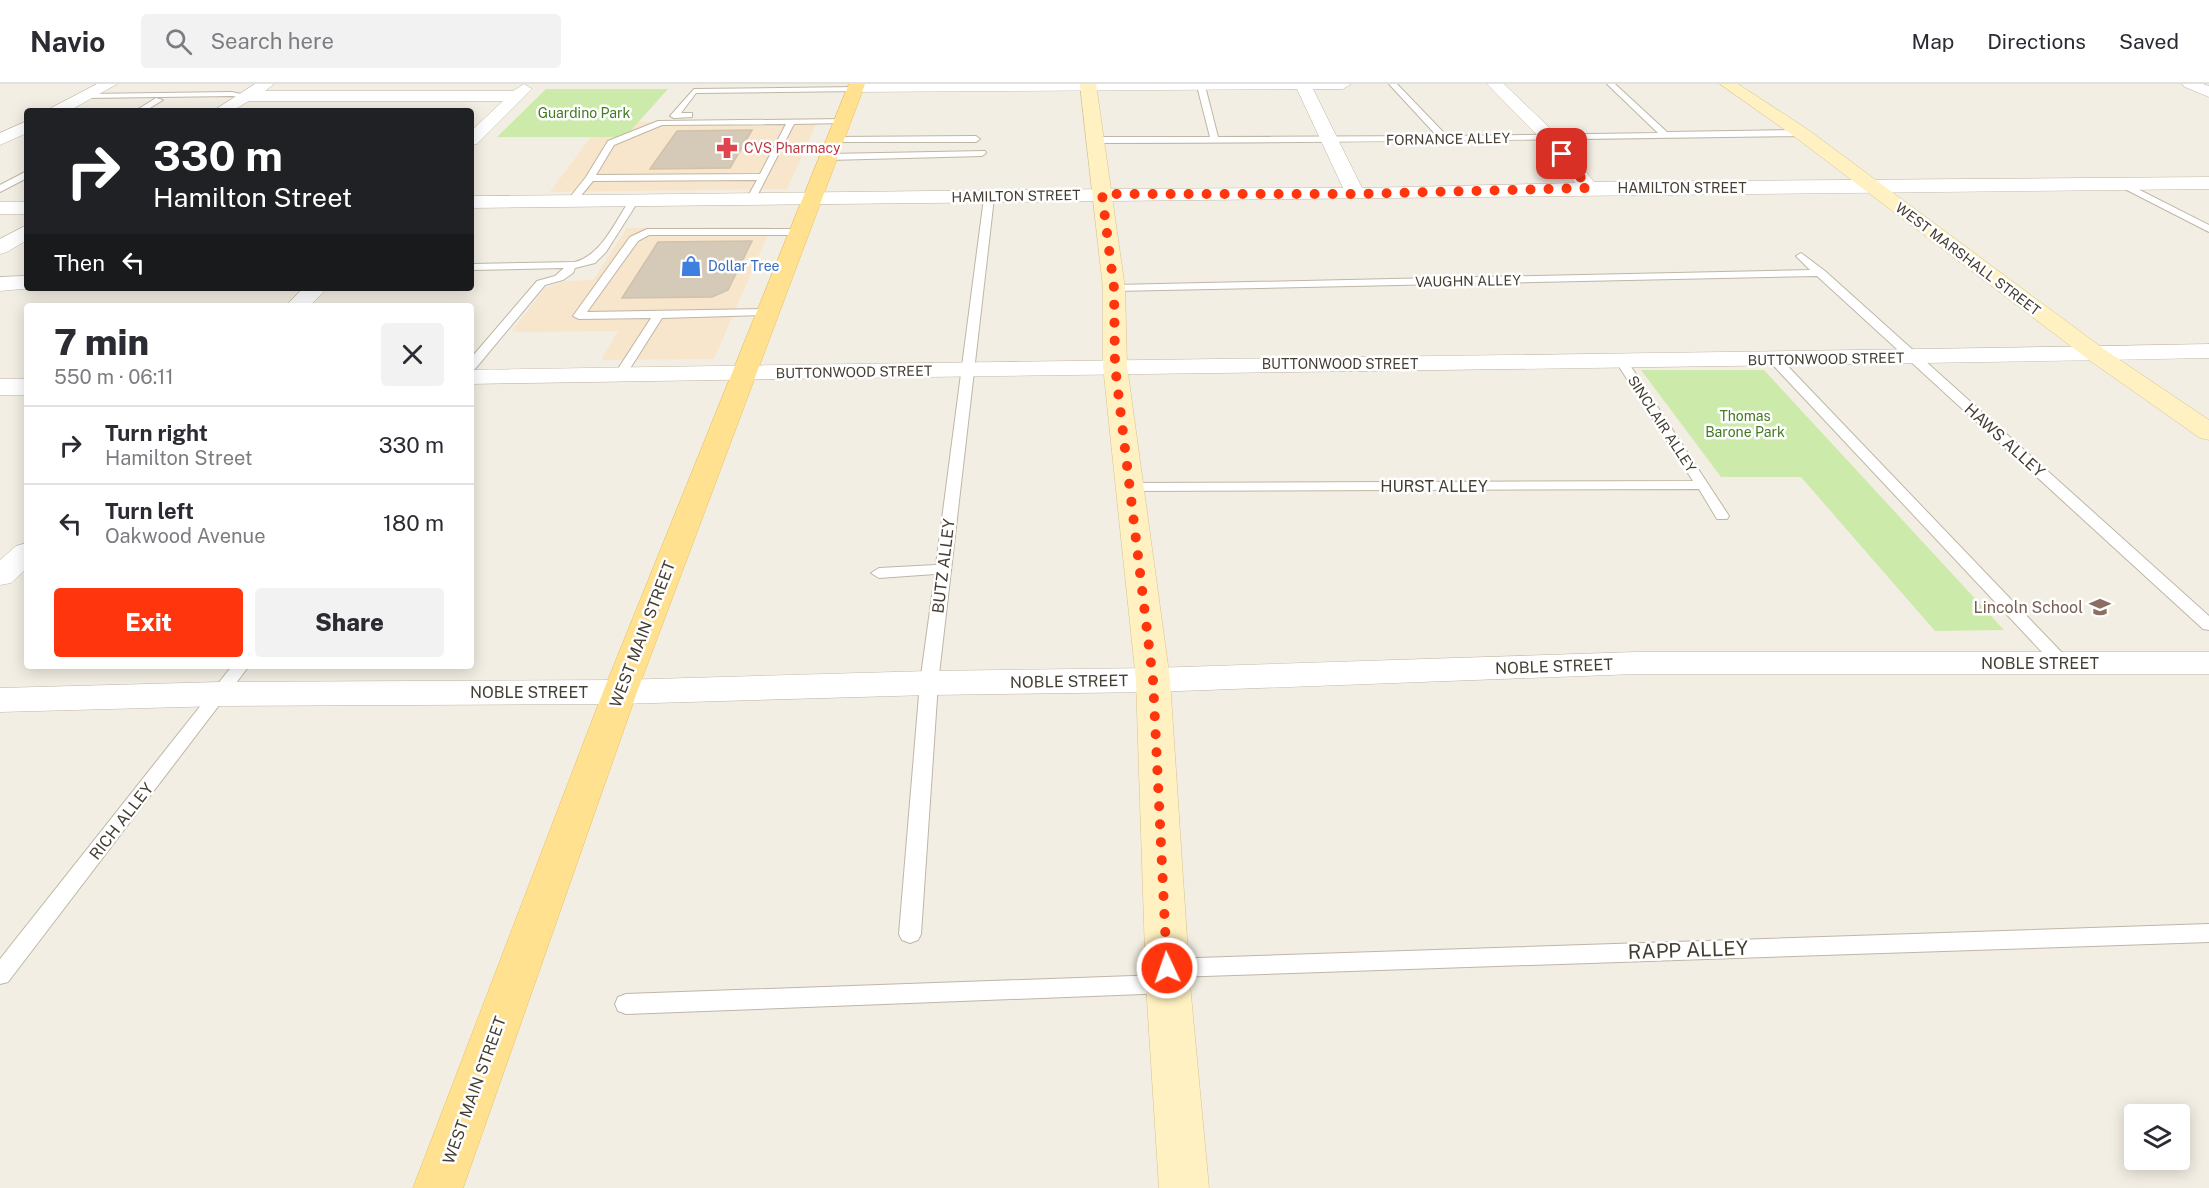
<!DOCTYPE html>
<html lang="en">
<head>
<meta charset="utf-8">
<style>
  body { margin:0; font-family:"Public Sans",sans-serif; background:#f2f2f3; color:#2b2b33; height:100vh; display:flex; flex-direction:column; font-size:22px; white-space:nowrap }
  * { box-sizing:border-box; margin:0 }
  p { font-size:20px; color:#7c7c81 }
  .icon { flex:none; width:33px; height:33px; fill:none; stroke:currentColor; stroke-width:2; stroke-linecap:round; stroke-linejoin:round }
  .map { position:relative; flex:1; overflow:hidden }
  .panel { position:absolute; left:24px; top:219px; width:450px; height:366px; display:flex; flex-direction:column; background:#fff; border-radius:6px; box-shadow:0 3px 15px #0003 }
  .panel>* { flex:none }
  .banner { position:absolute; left:24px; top:24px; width:450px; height:183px; border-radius:6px; box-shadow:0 3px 15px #0003; background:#202124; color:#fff; overflow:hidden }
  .tools { position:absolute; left:2124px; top:1020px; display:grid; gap:12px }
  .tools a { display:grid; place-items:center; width:66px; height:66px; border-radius:6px; background:#fff; box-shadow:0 3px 15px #0003; font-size:30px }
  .pin { position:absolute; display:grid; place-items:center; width:51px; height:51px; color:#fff; margin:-26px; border-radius:12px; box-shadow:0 3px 9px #0006 }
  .me { position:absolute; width:66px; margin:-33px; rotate:357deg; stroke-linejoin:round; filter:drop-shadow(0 0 4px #0008) }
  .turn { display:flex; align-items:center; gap:21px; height:126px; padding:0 30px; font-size:27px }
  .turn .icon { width:78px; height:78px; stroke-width:2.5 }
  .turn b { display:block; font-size:42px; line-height:51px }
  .then { display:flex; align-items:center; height:57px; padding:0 30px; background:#0003; gap:12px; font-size:22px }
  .round { display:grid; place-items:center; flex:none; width:63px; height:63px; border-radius:6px; background:#f2f2f3 }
  .headline { display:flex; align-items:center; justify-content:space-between; height:102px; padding:0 30px }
  h1 { font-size:36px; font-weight:800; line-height:45px }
  .primary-button { display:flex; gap:12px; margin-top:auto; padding:12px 30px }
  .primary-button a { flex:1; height:69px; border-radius:6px; background:#ff350e; color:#fff; font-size:24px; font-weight:800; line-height:69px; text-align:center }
  .primary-button a+a { background:#f2f2f3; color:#2b2b33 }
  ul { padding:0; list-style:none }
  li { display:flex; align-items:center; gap:18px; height:78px; padding:0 30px; border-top:2px solid #e1e1e2 }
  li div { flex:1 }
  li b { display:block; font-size:22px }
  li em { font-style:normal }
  header { display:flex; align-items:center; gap:36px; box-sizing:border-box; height:84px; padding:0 30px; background:#fff; border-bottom:2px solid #e1e1e2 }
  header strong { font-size:28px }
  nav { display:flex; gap:33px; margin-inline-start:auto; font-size:21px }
  .search { width:420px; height:54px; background:#f2f2f3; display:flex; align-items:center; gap:15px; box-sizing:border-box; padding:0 21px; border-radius:6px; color:#7c7c81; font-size:22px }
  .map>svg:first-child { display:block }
</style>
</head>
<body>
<header>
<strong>Navio</strong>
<div class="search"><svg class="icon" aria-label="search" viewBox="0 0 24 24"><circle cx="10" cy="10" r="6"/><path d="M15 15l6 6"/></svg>Search here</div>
<nav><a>Map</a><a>Directions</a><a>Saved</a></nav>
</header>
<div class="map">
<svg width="2209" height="1104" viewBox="0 0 2209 1104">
  <rect width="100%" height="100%" fill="#f3eee3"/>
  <!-- commercial -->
  <g fill="#f7e5cc">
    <path d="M818 36 787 105 550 108 591 53H625L638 38Z"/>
    <path d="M771 143 714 275 601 276 618 247 511 248 545 204 566 197 593 196 627 144Z"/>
  </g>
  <!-- green -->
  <g fill="#cceaa9">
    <path d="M546 5H668L625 53H497Z"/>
    <path d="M1641 286H1764L2004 546 1935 547 1801 393H1721Z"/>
  </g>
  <!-- building -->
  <g fill="#d5cab8" stroke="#d0c2ab" stroke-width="1.5">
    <path d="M752 46 730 84 650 85 677 47Z"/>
    <path d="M752 157 728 206 712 213 622 214 658 158Z"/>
  </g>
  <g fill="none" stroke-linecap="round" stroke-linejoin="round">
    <defs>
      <g id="lane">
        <path d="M1200 0 1205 2 1218 53 1437 52 1389 0H1397L1447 52 1658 49 1607 0H1615L1667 48 1801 46 1805 49 1801 52C1565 55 1330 59 1095 59L1091 56 1095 53H1210L1197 2Z"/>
        <path d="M856 3 860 5 859 7 696 9 681 29H692V33L674 34 670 32 694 5Z"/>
        <path d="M232 8 250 12 246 14 232 12 86 14 82 12 86 10Z"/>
        <path d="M156 14 163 16 145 27H135Z"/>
        <path d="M846 35 847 37 843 39 794 40 755 116 747 114 757 96 593 97 575 119 567 117 586 93 608 57 658 37ZM786 40 760 90 596 91 614 61 662 41Z"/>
        <path d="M835 53 976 52 980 55 976 58H832L831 56Z"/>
        <path d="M985 67 986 69 982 72 829 76 825 73 829 70Z"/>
        <path d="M27 87V94L0 108V101Z"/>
        <path d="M2122 97 2209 141V148L2119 102 2117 100Z"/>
        <path d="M989 111 994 114 938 599 921 850 918 856 910 859 902 856 899 850 920 599 935 490 879 494 871 489 879 484 936 481 984 114Z"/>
        <path d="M631 114 639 116 606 168 595 179 575 184 573 189 563 196 545 201 475 285 471 286V274L537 197 555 192 564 184 471 186V180L575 178C602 171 616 136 631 114Z"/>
        <path d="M647 145H799L804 148 799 151H649L638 157 587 228 767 225 773 228 767 231 662 234 624 294 620 295 614 291 651 234 579 235 573 232 630 153Z"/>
        <path d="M1801 169 1825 187 2209 532V546L2203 545 1817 192 1114 207 1109 204 1114 201 1810 186 1796 172Z"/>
        <path d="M1775 272 1779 273 2068 575 2070 579 2068 583H2056L1771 279V273Z"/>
        <path d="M1622 274 1626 275 1729 432 1727 435H1717L1699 405 1128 407 1121 403 1128 399 1693 397 1616 278Z"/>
        <path d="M232 582H249L8 898 0 900V875Z"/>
        <path d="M2209 840V858L1175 893 1179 900 1176 907 1168 909 626 930 618 927 615 920 618 913 626 910 1161 891 1157 884 1160 877 1168 875Z"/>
      </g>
      <g id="street">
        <path d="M97 0H117L69 27H49L51 24Z"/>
        <path d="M255 0H274L265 7H513L524 0 532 5 477 60 471 61V47L503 17H249L232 27H213Z"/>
        <path d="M856 0H1351L1343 5H1313L1362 104 1575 99 1543 57 1487 0H1504L1555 49 1594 98 2209 93V105L471 124V112C762 110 1052 104 1343 104L1297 5 851 8 848 5Z"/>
        <path d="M2182 0H2203L2209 2V13L2185 3Z"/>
        <path d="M27 37V49L0 61V49Z"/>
        <rect x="0" y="118" width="27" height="12"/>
        <path d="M27 141V156L7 168 0 170V155Z"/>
        <path d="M27 192V204H33L0 207V193Z"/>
        <path d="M303 204H327L310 222H286Z"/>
        <path d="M2209 260V274C1630 285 1050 290 471 300V286C1050 276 1630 271 2209 260Z"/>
        <rect x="0" y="295" width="27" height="16"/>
        <path d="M27 459V484L11 499 0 501V476L16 462Z"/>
        <path d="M1636 568H2209V590H1636L1153 608 929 611 620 620 220 622 0 628V604L220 598 620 596 929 587 1153 584Z"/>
      </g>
      <g id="secondary">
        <path d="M1080 0H1096L1125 204 1127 282 1170 596 1190 900 1209 1104H1159L1146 900 1136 596 1103 282V204Z"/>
        <path d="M1720 0H1738L1807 45 2105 266 2209 336V356L2200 354 2089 276 1795 53Z"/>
      </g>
      <path id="primary" d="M849 0H865L637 608 463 1104H413L603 608Z"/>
    </defs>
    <!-- lane casing -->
    <use href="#lane" stroke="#bfb6a5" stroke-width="2"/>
    <!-- street casing -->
    <use href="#street" stroke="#bfb6a5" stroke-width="1"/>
    <!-- secondary casing -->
    <use href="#secondary" stroke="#d5c490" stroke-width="1"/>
    <!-- primary casing -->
    <use href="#primary" stroke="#eac15a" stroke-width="1"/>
    <!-- lane -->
    <use href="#lane" fill="#fff" fill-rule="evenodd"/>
    <!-- street -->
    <use href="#street" fill="#fff" fill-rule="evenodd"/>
    <!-- secondary -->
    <use href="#secondary" fill="#fff1c1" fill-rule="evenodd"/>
    <!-- primary -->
    <use href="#primary" fill="#ffe190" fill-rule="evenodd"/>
  </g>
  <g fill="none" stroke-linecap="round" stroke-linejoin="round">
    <!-- route -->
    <path stroke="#ff350e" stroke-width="10" stroke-dasharray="0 18" d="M1167 884 1153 596 1115 282 1114 204 1102 110H1355L1589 104 1562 70"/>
  </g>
  <!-- icons -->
  <defs>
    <symbol id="pharmacy-bare" viewBox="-9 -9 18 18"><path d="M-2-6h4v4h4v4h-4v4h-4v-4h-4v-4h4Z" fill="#e0444e" stroke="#fff" stroke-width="2.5" paint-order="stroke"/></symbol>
    <symbol id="shop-bare" viewBox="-9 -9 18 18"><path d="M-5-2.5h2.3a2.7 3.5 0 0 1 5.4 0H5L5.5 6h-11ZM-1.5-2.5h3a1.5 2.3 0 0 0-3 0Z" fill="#3f7fe0" stroke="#fff" stroke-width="2.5" paint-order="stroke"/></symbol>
    <symbol id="school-bare" viewBox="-9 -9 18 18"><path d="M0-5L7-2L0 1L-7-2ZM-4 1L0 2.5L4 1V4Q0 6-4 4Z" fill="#8d6e63" stroke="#fff" stroke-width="2.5" paint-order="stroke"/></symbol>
  </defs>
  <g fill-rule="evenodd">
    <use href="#pharmacy-bare" x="712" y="49" width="30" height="30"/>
    <use href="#shop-bare" x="676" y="167" width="30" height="30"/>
    <use href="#school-bare" x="2085" y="508" width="30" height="30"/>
  </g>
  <g text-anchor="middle" stroke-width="5" stroke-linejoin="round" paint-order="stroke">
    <!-- far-park labels -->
    <g font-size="14" fill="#437a23" stroke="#fff">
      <text x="584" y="34">Guardino Park</text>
      <text x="1745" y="337">Thomas<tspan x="1745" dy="16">Barone Park</tspan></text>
    </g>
    <!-- far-street labels -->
    <g font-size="14" fill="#453e33" stroke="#fff">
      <text transform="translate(1448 55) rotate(-1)" y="5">FORNANCE ALLEY</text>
      <text x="1682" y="109">HAMILTON STREET</text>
      <text transform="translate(1016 112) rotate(-1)" y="5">HAMILTON STREET</text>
      <text transform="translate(1968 175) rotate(37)" y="5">WEST MARSHALL STREET</text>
      <text transform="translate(1468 197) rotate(-1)" y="5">VAUGHN ALLEY</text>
      <text transform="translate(1826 275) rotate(-1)" y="5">BUTTONWOOD STREET</text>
      <text x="1340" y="285">BUTTONWOOD STREET</text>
      <text transform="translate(854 288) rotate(-1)" y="5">BUTTONWOOD STREET</text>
      <text transform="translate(1662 340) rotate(57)" y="5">SINCLAIR ALLEY</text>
    </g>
    <!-- far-health labels -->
    <g font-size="14" fill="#be3a42" stroke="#fff" text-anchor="start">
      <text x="744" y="69">CVS Pharmacy</text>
    </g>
    <!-- far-shop labels -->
    <g font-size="14" fill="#366cbe" stroke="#fff" text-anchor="start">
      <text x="708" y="187">Dollar Tree</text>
    </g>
    <!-- street labels -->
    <g font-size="16" fill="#453e33" stroke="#fff">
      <text transform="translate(2005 356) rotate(42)" y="6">HAWS ALLEY</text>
      <text x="1434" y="408">HURST ALLEY</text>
      <text transform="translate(943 482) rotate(-83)" y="6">BUTZ ALLEY</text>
      <text transform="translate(642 550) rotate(-69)" y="6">WEST MAIN STREET</text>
      <text x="2040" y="585">NOBLE STREET</text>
      <text transform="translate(1554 582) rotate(-2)" y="6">NOBLE STREET</text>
      <text transform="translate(1069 597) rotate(-1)" y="6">NOBLE STREET</text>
      <text x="529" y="614">NOBLE STREET</text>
      <text transform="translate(121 737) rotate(-52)" y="6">RICH ALLEY</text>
      <text transform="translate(474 1006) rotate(-70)" y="6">WEST MAIN STREET</text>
    </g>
    <!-- education labels -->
    <g font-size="16" fill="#785e54" stroke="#fff" text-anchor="end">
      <text x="2083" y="529">Lincoln School</text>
    </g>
    <!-- near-street labels -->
    <g font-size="20" fill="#453e33" stroke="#fff">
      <text transform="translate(1688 866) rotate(-2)" y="7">RAPP ALLEY</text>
    </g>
  </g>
</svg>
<div class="tools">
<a><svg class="icon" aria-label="layers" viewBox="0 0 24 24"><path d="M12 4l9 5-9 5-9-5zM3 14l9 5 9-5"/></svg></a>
</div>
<div class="pin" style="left:1562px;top:70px;background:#d93025"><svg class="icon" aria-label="arrive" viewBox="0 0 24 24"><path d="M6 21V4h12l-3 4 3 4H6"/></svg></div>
<svg class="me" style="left:1167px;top:884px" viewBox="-20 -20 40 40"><circle r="17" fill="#ff350e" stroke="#fff" stroke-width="3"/><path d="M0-11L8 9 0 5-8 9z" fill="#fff"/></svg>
<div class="banner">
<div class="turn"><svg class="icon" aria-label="right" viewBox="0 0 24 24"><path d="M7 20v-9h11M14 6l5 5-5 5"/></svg><div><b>330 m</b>Hamilton Street</div></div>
<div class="then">Then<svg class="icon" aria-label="left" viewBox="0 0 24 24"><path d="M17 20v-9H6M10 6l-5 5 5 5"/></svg></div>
</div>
<section class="panel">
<div class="headline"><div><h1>7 min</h1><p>550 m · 06:11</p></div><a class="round"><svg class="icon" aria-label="close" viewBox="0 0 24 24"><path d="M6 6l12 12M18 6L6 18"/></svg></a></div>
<ul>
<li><svg class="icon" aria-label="right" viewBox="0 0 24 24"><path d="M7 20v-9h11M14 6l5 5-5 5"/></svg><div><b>Turn right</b><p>Hamilton Street</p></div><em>330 m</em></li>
<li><svg class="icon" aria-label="left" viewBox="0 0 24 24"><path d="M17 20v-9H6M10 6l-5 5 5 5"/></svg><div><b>Turn left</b><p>Oakwood Avenue</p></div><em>180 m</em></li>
</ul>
<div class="primary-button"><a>Exit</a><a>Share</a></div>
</section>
</div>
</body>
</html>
